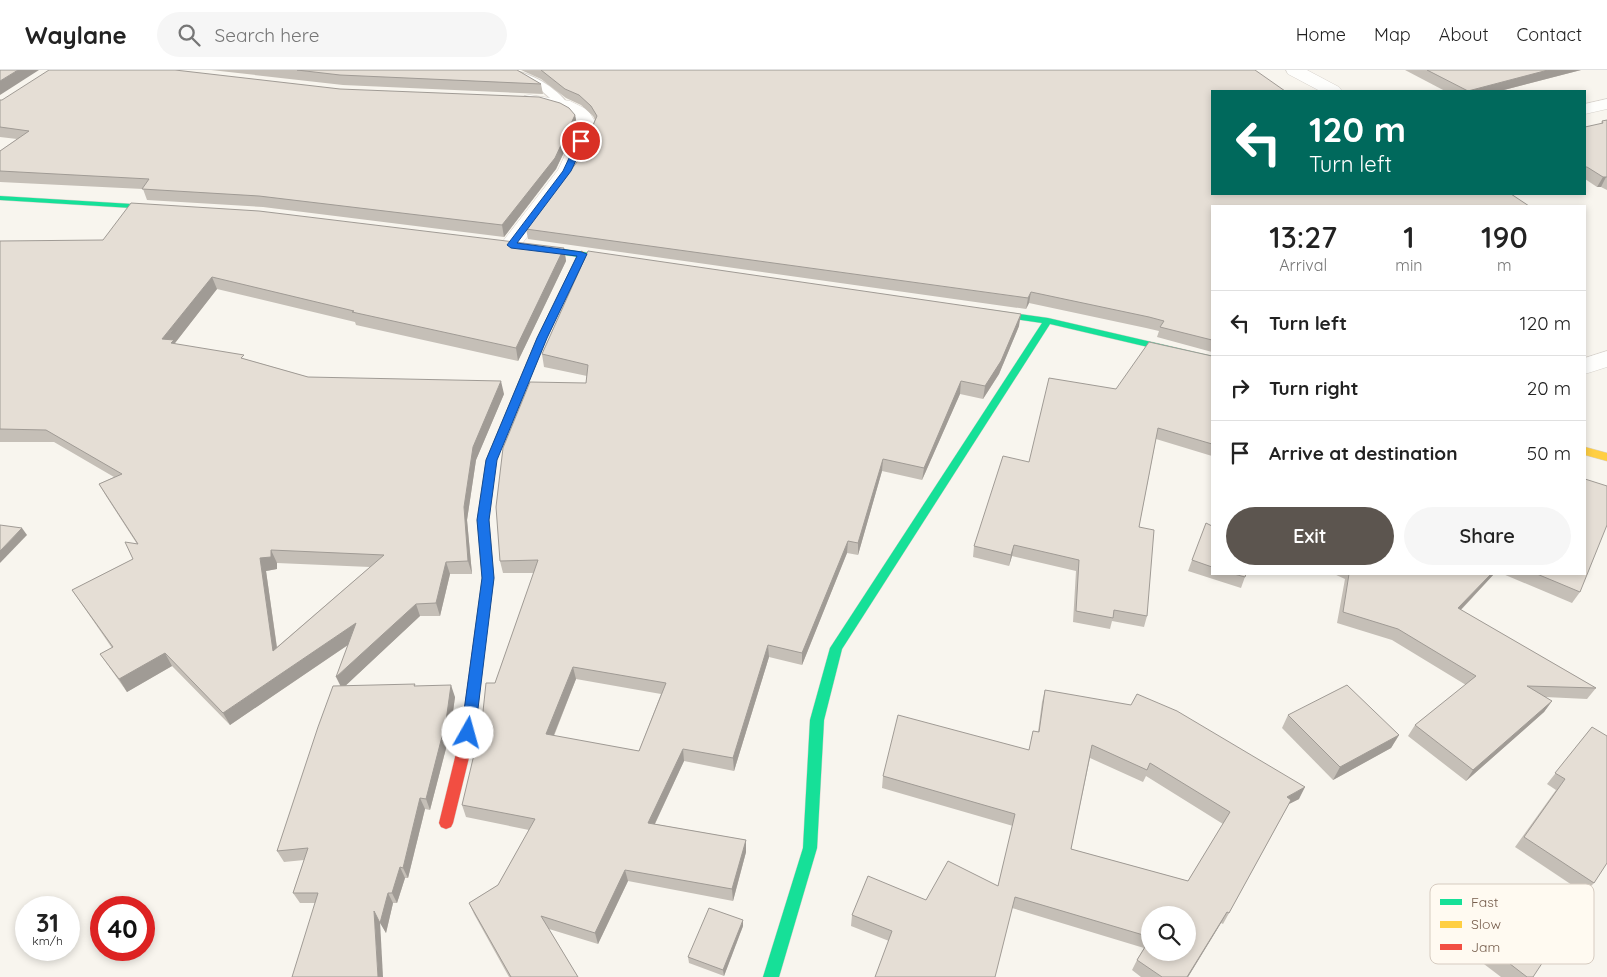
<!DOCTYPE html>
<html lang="en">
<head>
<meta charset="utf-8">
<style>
  body { margin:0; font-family:Quicksand,sans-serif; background:#f6f6f6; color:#222; height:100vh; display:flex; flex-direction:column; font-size:19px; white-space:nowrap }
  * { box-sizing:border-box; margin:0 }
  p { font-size:16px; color:#767676 }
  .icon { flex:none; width:28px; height:28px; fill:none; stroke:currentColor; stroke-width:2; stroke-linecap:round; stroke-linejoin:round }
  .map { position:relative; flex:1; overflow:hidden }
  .panel { position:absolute; left:1211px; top:135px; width:375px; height:370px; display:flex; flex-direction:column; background:#fff; border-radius:0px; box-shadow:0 2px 8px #0003 }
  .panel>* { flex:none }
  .guide { position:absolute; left:1211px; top:20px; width:375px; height:105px; border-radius:0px; box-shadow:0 2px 8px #0003; background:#00695c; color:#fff; overflow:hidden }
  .tools { position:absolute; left:1141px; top:836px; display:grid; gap:10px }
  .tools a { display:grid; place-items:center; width:55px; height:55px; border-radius:50%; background:#fff; box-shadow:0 2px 8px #0003; font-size:25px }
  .speed { position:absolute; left:15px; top:826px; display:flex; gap:10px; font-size:25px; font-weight:700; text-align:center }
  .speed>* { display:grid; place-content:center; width:65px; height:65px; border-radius:50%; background:#fff; box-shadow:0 2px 8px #0003; line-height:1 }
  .speed small { font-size:12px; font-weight:400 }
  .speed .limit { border:8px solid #d22; background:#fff; color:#111 }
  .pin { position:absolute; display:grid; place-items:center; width:42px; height:42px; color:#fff; margin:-21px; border:2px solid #fff; border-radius:50%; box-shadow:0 1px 5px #0007 }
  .me { position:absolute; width:55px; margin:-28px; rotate:7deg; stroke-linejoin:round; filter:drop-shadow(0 0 4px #0008) }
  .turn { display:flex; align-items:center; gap:18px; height:105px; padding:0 15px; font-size:22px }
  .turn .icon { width:65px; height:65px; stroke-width:2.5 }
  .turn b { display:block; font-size:35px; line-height:42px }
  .eta { display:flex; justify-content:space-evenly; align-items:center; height:85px; text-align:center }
  .eta b { font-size:30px; font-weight:600; line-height:35px }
  .button { display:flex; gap:10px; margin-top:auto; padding:10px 15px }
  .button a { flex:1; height:58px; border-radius:30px; background:#5c554f; color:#fff; font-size:20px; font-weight:600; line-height:58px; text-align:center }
  .button a+a { background:#f6f6f6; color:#222 }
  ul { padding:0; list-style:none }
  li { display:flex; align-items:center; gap:15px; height:65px; padding:0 15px; border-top:1px solid #e0e0e0 }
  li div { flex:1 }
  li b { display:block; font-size:19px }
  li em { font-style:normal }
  header { display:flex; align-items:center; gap:30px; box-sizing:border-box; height:70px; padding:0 25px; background:#fff; border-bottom:1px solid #e0e0e0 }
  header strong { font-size:24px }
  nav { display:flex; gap:28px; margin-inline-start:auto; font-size:18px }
  .search { width:350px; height:45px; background:#f6f6f6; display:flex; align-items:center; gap:12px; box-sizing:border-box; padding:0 18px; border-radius:28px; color:#767676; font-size:19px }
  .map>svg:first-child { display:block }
</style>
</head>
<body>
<header>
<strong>Waylane</strong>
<div class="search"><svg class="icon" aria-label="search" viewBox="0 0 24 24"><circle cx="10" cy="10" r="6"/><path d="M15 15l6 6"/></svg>Search here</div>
<nav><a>Home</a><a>Map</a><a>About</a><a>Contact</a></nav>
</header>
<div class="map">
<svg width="1607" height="907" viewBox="0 0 1607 907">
  <rect width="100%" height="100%" fill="#f8f5ee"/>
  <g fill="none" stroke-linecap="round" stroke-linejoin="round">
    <defs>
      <path id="lane" d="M504 0C528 0 555 16 569 35L568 37H560L542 21Z"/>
      <g id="street">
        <path d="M1286 0H1307L1339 17 1342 21H1320L1288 4Z"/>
        <path d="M530 25 570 31 588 40 597 55 577 101 518 179 511 181 504 179 500 175 558 100 579 55C569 36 543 38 524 34L521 30 524 26Z"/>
        <path d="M1607 29V39L1585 44V34Z"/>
        <path d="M1607 281V297L1585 304V288Z"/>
      </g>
      <g id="fast">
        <path d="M0 126 165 136 169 138 165 140 0 130Z"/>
        <path d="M528 174 625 188 629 191 625 194 525 179V175Z"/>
        <path d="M984 239 1048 248 1212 286V292L1050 254 842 579 824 650 817 778 779 907H763L803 778 810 650 830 578 1042 253 981 244V240Z"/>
      </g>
      <g id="slow">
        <path d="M582 181 586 184 547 268 496 390 489 450 494 508 487 560 485 563H477L475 560 482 508 477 450 486 390 537 268 578 184Z"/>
        <path d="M1585 377 1607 383V391L1585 385Z"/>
      </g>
      <path id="jam" d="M481 555 485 557 487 560 475 663 453 753 451 757 446 759 441 757 439 753 461 663 475 560 477 557Z"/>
    </defs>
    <!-- lane casing -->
    <use href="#lane" stroke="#d7d2cc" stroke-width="2"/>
    <!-- street casing -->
    <use href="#street" stroke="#d7d2cc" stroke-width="1"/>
    <!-- fast casing -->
    <use href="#fast" stroke="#d8d1ca" stroke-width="1"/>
    <!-- slow casing -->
    <use href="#slow" stroke="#d8d1ca" stroke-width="1"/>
    <!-- jam casing -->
    <use href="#jam" stroke="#d8d1ca" stroke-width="1"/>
    <!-- lane -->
    <use href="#lane" fill="#fefefc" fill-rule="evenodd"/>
    <!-- street -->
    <use href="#street" fill="#fefefc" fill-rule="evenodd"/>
    <!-- fast -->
    <use href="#fast" fill="#16e098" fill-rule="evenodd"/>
    <!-- slow -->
    <use href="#slow" fill="#ffcf43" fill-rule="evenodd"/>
    <!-- jam -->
    <use href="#jam" fill="#f24e42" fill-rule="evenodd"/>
  </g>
  <!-- wall -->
  <g fill="#c5bfb7" fill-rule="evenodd">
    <path d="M211 0H517L541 14 543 24 343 15Z"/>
    <path d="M521 0H1255L1212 136V282L1157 267 1159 261 1146 258 1029 233 1026 239 528 169 526 159 577 92 595 50 593 46 581 35 566 28 541 9Z"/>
    <path d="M1405 0H1581L1500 21H1445Z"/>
    <path d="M0 30 575 45 577 55 556 99 504 167 263 137 147 130 143 119 0 112V81L17 69 0 67Z"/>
    <path d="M1607 50V120L1601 117H1597L1585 109V57L1601 54 1602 51Z"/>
    <path d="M0 171 564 178 566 191 518 291 356 255 355 252 217 219 175 273V274L245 289 308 307 504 324 476 390 467 450 472 504H450L440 546H420L345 616H416L455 627 450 663 430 740 425 739 408 808H405L397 833H393L386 863 380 852 315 833H300L293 823 304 790 284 792 277 781 340 616 348 575 230 655 172 596 127 622 100 584 112 578 72 520 133 489 137 474 106 426 99 414 114 407 54 372H0ZM277 493 370 497 277 577 266 501 277 499Z"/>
    <path d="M1019 256 999 304 983 329 960 324 922 410 882 401 858 485 847 483 802 595 769 587 734 701 684 691 655 754 746 770V782L733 831 628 811 598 874 549 859 578 907H509L474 844 469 833 498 815 529 760 466 747 462 735 495 613 534 503H503L500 491 586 313 587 306 544 297 542 284ZM576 609 661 624 639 681 554 666Z"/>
    <path d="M1212 286V386L1156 369 1139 457 1147 546 1144 557 1112 551 1110 559 1073 552 1076 501 1012 486 1009 496 973 487 974 476 1029 392 1116 319Z"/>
    <path d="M1212 456V504H1246L1241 518 1188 501 1192 490Z"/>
    <path d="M1334 504H1494L1461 540 1596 618 1587 629 1545 627 1552 631 1544 642 1466 711 1408 666 1415 655 1466 615 1392 570 1337 553 1345 509Z"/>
    <path d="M1503 504H1585L1580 522 1572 533Z"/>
    <path d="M1045 620 1299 729 1289 734 1223 854 1221 853 1188 907H1141L1132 900 1137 890 1144 878 1012 838 889 871 851 856 852 845 998 816 1013 756 882 718 883 706 1029 680 1038 662 1042 632ZM1090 688 1143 712 1146 706 1223 754 1188 811 1071 779ZM1150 845 1188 882H1150Z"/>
    <path d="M1288 645 1399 665 1391 678 1333 710 1282 658Z"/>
    <path d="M1592 657 1594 813 1584 823 1515 777 1556 720 1547 714Z"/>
    <path d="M1497 829 1533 907H1501L1459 875Z"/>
    <path d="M743 856 724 906 689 893 688 887Z"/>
  </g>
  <!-- shaded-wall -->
  <g fill="#a09b95">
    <path d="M18 0H39L0 25V11Z"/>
    <path d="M1548 0H1581L1500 21H1468Z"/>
    <path d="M575 45 577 55 556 99 504 167 502 155Z"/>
    <path d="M1603 107H1606L1601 117H1597Z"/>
    <path d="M564 178 566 191 518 291 516 278Z"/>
    <path d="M212 207 217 219 175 273 179 283 162 269Z"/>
    <path d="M1031 222 1029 233 1026 239 1028 228Z"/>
    <path d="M1021 244 1019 256 999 304 983 329 985 316Z"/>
    <path d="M501 311 504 324 476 390 467 450 472 504 468 491 464 437 473 377Z"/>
    <path d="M961 311 960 324 922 410 924 398Z"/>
    <path d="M883 389 882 401 858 485V473Z"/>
    <path d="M22 458 27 465 0 493V481Z"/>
    <path d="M848 471 847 483 802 595V583Z"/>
    <path d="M1014 475 1012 486 1009 496 1011 485Z"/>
    <path d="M271 480 277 493V499L266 501 279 593 273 581 260 488Z"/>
    <path d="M446 492 450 504 440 546 436 533Z"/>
    <path d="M1491 504H1494L1452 549 1458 538Z"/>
    <path d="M416 534 420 546 342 619 336 607Z"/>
    <path d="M356 553 361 566 230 655 223 643Z"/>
    <path d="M768 575 769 587 734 701 733 688Z"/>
    <path d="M165 583 172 596 127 622 119 609Z"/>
    <path d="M573 597 576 609 549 677 546 664Z"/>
    <path d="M451 615 455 627 450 663 430 740 426 729Z"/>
    <path d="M1552 631 1544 642 1466 711 1473 700Z"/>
    <path d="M1399 665 1391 678 1333 710 1340 697Z"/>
    <path d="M683 679 684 691 650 764 648 753Z"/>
    <path d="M1305 717 1299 729 1289 734 1223 854 1289 734 1287 727Z"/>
    <path d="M420 728 425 739 408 808 403 798Z"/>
    <path d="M746 770V782L733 831 732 819Z"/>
    <path d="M400 797 405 808 397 833 392 823Z"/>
    <path d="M625 800 628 811 598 874 595 863Z"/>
    <path d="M388 823 393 833 386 863 380 853Z"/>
    <path d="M374 841 380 851 383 907H378Z"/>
    <path d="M1227 842 1221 853 1188 907H1187Z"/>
    <path d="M743 850V856L724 906 723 900Z"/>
  </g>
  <!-- building -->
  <g fill="#e5ded5" stroke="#a09b95" fill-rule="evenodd">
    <path d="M0 0H18L0 11Z"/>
    <path d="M49 0H175L340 19 539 27 560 33 569 38 575 45 555 88 502 155 259 126 142 119 149 109 0 101V81L29 61 0 57V30H2Z"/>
    <path d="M297 0H517L541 14 340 5Z"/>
    <path d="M541 0H1255L1285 21H1212V124H1511L1529 136H1212V270L1160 257 1164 251 1149 247 1031 222 1028 228 526 159 577 92 597 46 591 36 579 25 565 19Z"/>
    <path d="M1427 0H1548L1468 21Z"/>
    <path d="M1607 50V107H1603L1587 97H1585V57L1603 53 1602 51Z"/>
    <path d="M131 133 259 141 564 178 516 278 352 242 354 241 212 207 162 269 174 270 171 273 244 285 241 288 308 307 501 311 473 377 464 437 468 491 446 492 436 533 416 534 336 607 356 553 223 643 165 583 119 609 100 584 113 577 72 520 133 489 125 472 138 474 99 414 122 404 46 360 0 359V171L103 170ZM271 480 384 485 273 581 260 488 271 487Z"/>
    <path d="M588 181 1021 244 1001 291 985 316 961 311 924 398 883 389 858 473 848 471 802 583 768 575 733 688 683 679 648 753 746 770 732 819 625 800 595 863 541 846 578 907H511L469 833 498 815 535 749 462 735 482 651 486 613H495L538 490 500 491 496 437 503 378 530 312 586 313 588 295 542 284ZM573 597 666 613 639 681 546 664Z"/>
    <path d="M1149 272 1212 286V374L1158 358 1139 457 1154 460 1147 546 1114 540 1113 548 1076 541 1079 490 1014 475 1011 485 974 476 1003 386 1029 392 1049 308 1116 319Z"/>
    <path d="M1585 409 1607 416V455L1580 522 1537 504H1585Z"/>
    <path d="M1206 453 1212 456V497L1192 490Z"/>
    <path d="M0 455 22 458 0 481Z"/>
    <path d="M1234 504H1246L1245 507Z"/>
    <path d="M1349 504H1491L1458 538 1596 618 1527 616 1552 631 1473 700 1415 655 1476 606 1398 559 1343 542Z"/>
    <path d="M415 614 414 616 451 615 446 651 426 729 420 728 403 798 400 797 392 823H388L380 853 374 841 378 907H292L318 823H293L308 778 277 781 318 657 333 616Z"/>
    <path d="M1347 615 1399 665 1340 697 1288 645Z"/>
    <path d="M1045 620 1131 635 1137 624 1177 641 1305 717 1287 727 1291 730 1229 843 1227 842 1187 907H1162L1137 890 1150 869V882H1188V845H1150V867L1015 827 995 907H875L892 861 852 845 868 806 926 830 948 791 998 816 1015 744 883 706 898 645 1029 680 1033 661 1039 662ZM1092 675 1147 700 1150 693 1230 742 1188 811 1071 779Z"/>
    <path d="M1592 657 1607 666V793L1594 813 1524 767 1565 709 1555 703Z"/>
    <path d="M1497 829 1556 872 1533 907H1527L1470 863Z"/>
    <path d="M709 838 743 850 723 900 688 887Z"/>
  </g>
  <!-- route -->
  <path fill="#1a73e8" stroke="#114b97" d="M581 68 585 71 571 101 517 173 582 182 587 184 547 268 497 390 489 450 494 508 475 663 473 667 468 669 463 667 461 663 482 508 477 450 486 390 537 268 577 186 511 178 507 175 563 101 577 71Z"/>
  <!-- legend -->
  <rect x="1430" y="814" width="164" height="80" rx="8" fill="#fffaf1" stroke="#d6cbc0" stroke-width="1"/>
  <rect x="1440" y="829" width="22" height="6" fill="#16e098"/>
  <rect x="1440" y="851" width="22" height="7" fill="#ffcf43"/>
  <rect x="1440" y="874" width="22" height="6" fill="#f24e42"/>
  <g font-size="14" fill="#775e4d">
    <text x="1471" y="837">Fast</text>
    <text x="1471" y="859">Slow</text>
    <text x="1471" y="882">Jam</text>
  </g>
</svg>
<div class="tools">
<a><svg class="icon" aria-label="search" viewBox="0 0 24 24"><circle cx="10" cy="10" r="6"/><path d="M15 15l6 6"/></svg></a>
</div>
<div class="speed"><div>31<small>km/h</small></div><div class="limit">40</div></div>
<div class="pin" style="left:581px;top:71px;background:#d93025"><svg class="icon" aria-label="arrive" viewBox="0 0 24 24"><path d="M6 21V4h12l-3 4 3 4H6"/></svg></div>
<svg class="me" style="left:468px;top:663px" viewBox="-20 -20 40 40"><circle r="19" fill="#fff"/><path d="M0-13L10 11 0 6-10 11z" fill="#1a73e8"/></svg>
<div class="guide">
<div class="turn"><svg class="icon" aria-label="left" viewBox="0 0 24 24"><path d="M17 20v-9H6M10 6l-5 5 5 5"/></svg><div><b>120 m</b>Turn left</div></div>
</div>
<section class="panel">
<div class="eta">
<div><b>13:27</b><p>Arrival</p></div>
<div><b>1</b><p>min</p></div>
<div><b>190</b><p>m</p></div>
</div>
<ul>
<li><svg class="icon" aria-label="left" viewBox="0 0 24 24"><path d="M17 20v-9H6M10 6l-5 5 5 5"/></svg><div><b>Turn left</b></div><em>120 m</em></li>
<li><svg class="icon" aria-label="right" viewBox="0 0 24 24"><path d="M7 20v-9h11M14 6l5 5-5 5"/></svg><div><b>Turn right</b></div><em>20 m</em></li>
<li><svg class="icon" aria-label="arrive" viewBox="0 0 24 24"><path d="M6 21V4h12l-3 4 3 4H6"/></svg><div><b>Arrive at destination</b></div><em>50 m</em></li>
</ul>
<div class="button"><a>Exit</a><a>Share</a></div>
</section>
</div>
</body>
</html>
